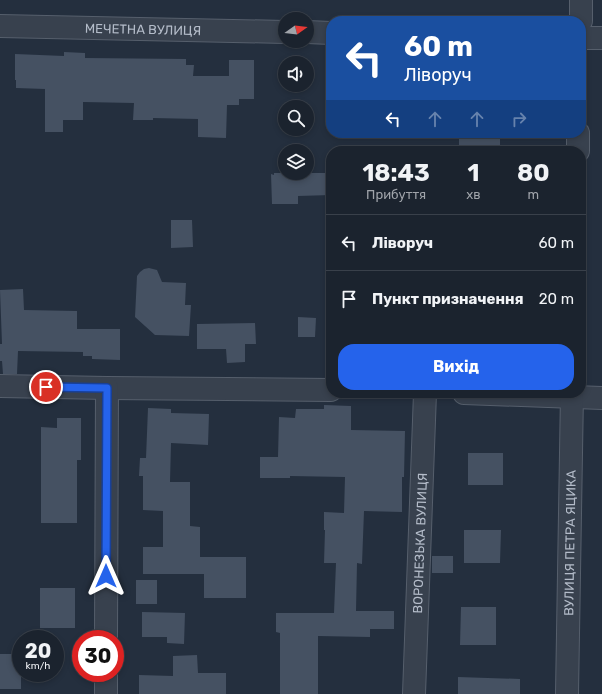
<!DOCTYPE html>
<html lang="uk">
<head>
<meta charset="utf-8">
<style>
  body { margin:0; font-family:Rubik,sans-serif; background:#242b36; color:#f1f3f6; height:100vh; display:flex; flex-direction:column; font-size:15px; white-space:nowrap }
  * { box-sizing:border-box; margin:0 }
  p { font-size:13px; color:#a0a4aa }
  .icon { flex:none; width:22px; height:22px; fill:none; stroke:currentColor; stroke-width:2; stroke-linecap:round; stroke-linejoin:round }
  .map { position:relative; flex:1; overflow:hidden }
  .panel { position:absolute; left:326px; top:146px; width:260px; height:252px; display:flex; flex-direction:column; background:#1b232e; border-radius:16px; box-shadow:0 2px 6px #0003,0 0 0 1px #39404a }
  .panel>* { flex:none }
  .hud { position:absolute; left:326px; top:16px; width:260px; height:122px; border-radius:16px; box-shadow:0 2px 6px #0003,0 0 0 1px #39404a; background:#1a4fa0; color:#fff; overflow:hidden }
  .needle { width:26px; rotate:76deg }
  .buttons { position:absolute; left:278px; top:12px; display:grid; gap:8px }
  .buttons a { display:grid; place-items:center; width:36px; height:36px; border-radius:50%; background:#1b232e; box-shadow:0 2px 6px #0003,0 0 0 1px #39404a; font-size:20px }
  .speed { position:absolute; left:12px; top:630px; display:flex; gap:8px; font-size:20px; font-weight:700; text-align:center }
  .speed>* { display:grid; place-content:center; width:52px; height:52px; border-radius:50%; background:#1b232e; box-shadow:0 2px 6px #0003,0 0 0 1px #39404a; line-height:1 }
  .speed small { font-size:10px; font-weight:400 }
  .speed .limit { border:6px solid #d22; background:#fff; color:#111 }
  .pin { position:absolute; display:grid; place-items:center; width:34px; height:34px; color:#fff; margin:-17px; border:2px solid #fff; border-radius:50%; box-shadow:0 1px 4px #0007 }
  .me { position:absolute; width:44px; margin:-22px; rotate:0deg; stroke-linejoin:round; filter:drop-shadow(0 0 3px #0008) }
  .turn { display:flex; align-items:center; gap:14px; height:84px; padding:0 12px; font-size:18px }
  .turn .icon { width:52px; height:52px; stroke-width:2.5 }
  .turn b { display:block; font-size:28px; line-height:34px }
  .lanes { display:flex; align-items:center; height:38px; padding:0 12px; background:#0003; justify-content:center; gap:20px; direction:ltr }
  .lanes .off { opacity:.35 }
  .eta { display:flex; justify-content:space-evenly; align-items:center; height:68px; text-align:center }
  .eta b { font-size:24px; font-weight:700; line-height:28px }
  .action { display:flex; gap:8px; margin-top:auto; padding:8px 12px }
  .action a { flex:1; height:46px; border-radius:16px; background:#2563eb; color:#fff; font-size:16px; font-weight:700; line-height:46px; text-align:center }
  ul { padding:0; list-style:none }
  li { display:flex; align-items:center; gap:12px; height:56px; padding:0 12px; border-top:1px solid #39404a }
  li div { flex:1 }
  li b { display:block; font-size:15px }
  li em { font-style:normal }
  .map>svg:first-child { display:block }
</style>
</head>
<body>
<div class="map">
<svg width="602" height="694" viewBox="0 0 602 694">
  <rect width="100%" height="100%" fill="#242f3e"/>
  <!-- building -->
  <g fill="#455162">
    <path d="M64 52 85 53V58L186 59V65H194L193 76H229V60H254V99H239V105H227L226 138 198 137V119L153 118V120H133L134 103 83 102V120H63V132H45V89L16 88V80H15V54L64 56Z"/>
    <rect x="459" y="133" width="41" height="18"/>
    <path d="M274 173H331V195L298 196V204H272L271 174 274 175Z"/>
    <path d="M171 220H192L193 247 171 248Z"/>
    <path d="M149 268 157 270 162 282 186 283 185 305H191L189 336 155 335 135 317 137 276 140 272 144 269Z"/>
    <path d="M23 289 24 310 77 311V329H120V360L92 359V356H83V352L18 351 17 374H3L2 361H0V344H2L0 290Z"/>
    <path d="M298 317 316 318 315 337H298Z"/>
    <path d="M255 323 256 344H245V362L227 363 226 349H197V324Z"/>
    <path d="M324 405 351 406V430L405 431 404 477H402V512L364 511 362 564 357 563 356 611H394V629H370V637L318 636V694H280V633L276 632V613H334L336 563H324L325 530H324V512L344 513 345 477 290 476V478H260V457H278L279 417 295 418 296 409H324Z"/>
    <path d="M148 408 171 409V413L209 414 208 445 171 443 170 482H190V526L200 527V557H246V598H204V574H143V547H163V511L143 510V476H139L140 458H146Z"/>
    <path d="M57 418H81V460H77V523H41V427L57 428Z"/>
    <rect x="468" y="453" width="35" height="32"/>
    <path d="M464 530H501L500 563H464Z"/>
    <rect x="432" y="556" width="21" height="17"/>
    <rect x="136" y="580" width="21" height="24"/>
    <rect x="40" y="588" width="35" height="40"/>
    <path d="M461 607H496V645H460Z"/>
    <path d="M142 612 185 613 184 644 167 643V637H142Z"/>
    <rect x="0" y="654" width="21" height="35"/>
    <path d="M197 655 198 673H226V694H139V675L173 676V656Z"/>
    <path d="M458 677 520 679V694H458Z"/>
  </g>
  <g fill="none" stroke-linecap="round" stroke-linejoin="round">
    <defs>
      <g id="minor">
        <path id="s1" d="M0 26 285 32"/>
        <path d="M307 32 331 33"/>
        <path d="M581 38H602"/>
        <path d="M0 386 107 388 331 390"/>
        <path d="M464 393 602 398"/>
        <path d="M106 639 107 388"/>
        <path d="M106 694V673"/>
        <path id="s2" d="M414 694 425 393"/>
      </g>
      <g id="tertiary">
        <path d="M581 21V0"/>
        <path d="M578 151V133"/>
        <path id="s3" d="M567 694 572 393"/>
      </g>
    </defs>
    <!-- minor casing -->
    <use href="#minor" stroke="#565f6c" stroke-width="24"/>
    <!-- tertiary casing -->
    <use href="#tertiary" stroke="#565f6c" stroke-width="24"/>
    <!-- minor -->
    <use href="#minor" stroke="#38414e" stroke-width="22"/>
    <!-- tertiary -->
    <use href="#tertiary" stroke="#38414e" stroke-width="22"/>
  </g>
  <g fill="none" stroke-linecap="round" stroke-linejoin="round">
    <defs>
      <path id="route" d="M46 387 107 388 106 576"/>
    </defs>
    <!-- route casing -->
    <use href="#route" stroke="#184099" stroke-width="10"/>
    <!-- route -->
    <use href="#route" stroke="#2563eb" stroke-width="7"/>
  </g>
  <g text-anchor="middle" stroke-width="3.5" stroke-linejoin="round" paint-order="stroke">
    <!-- street labels -->
    <g font-size="13" fill="#b4bcc9" stroke="#1d2633">
      <text dy="5" stroke="none"><textPath href="#s1" startOffset="143">МЕЧЕТНА ВУЛИЦЯ</textPath></text>
      <text dy="5" stroke="none"><textPath href="#s3" startOffset="151">ВУЛИЦЯ ПЕТРА ЯЦИКА</textPath></text>
      <text dy="5" stroke="none"><textPath href="#s2" startOffset="151">ВОРОНЕЗЬКА ВУЛИЦЯ</textPath></text>
    </g>
  </g>
</svg>
<div class="buttons">
<a><svg class="needle" viewBox="-14 -14 28 28"><path d="M0-13l5 13h-10z" fill="#e53935"/><path d="M0 13l5-13h-10z" fill="#a0a4aa"/></svg></a>
<a><svg class="icon" aria-label="sound" viewBox="0 0 24 24"><path d="M4 9h4l5-4v14l-5-4H4zM17 9q2 3 0 6"/></svg></a>
<a><svg class="icon" aria-label="search" viewBox="0 0 24 24"><circle cx="10" cy="10" r="6"/><path d="M15 15l6 6"/></svg></a>
<a><svg class="icon" aria-label="layers" viewBox="0 0 24 24"><path d="M12 4l9 5-9 5-9-5zM3 14l9 5 9-5"/></svg></a>
</div>
<div class="speed"><div>20<small>km/h</small></div><div class="limit">30</div></div>
<div class="pin" style="left:46px;top:387px;background:#d93025"><svg class="icon" aria-label="arrive" viewBox="0 0 24 24"><path d="M6 21V4h12l-3 4 3 4H6"/></svg></div>
<svg class="me" style="left:106px;top:576px" viewBox="-20 -20 40 40"><path d="M0-17L14 15 0 8-14 15z" fill="#2563eb" stroke="#fff" stroke-width="4"/></svg>
<div class="hud">
<div class="turn"><svg class="icon" aria-label="left" viewBox="0 0 24 24"><path d="M17 20v-9H6M10 6l-5 5 5 5"/></svg><div><b>60 m</b>Ліворуч</div></div>
<div class="lanes"><svg class="icon" aria-label="left" viewBox="0 0 24 24"><path d="M17 20v-9H6M10 6l-5 5 5 5"/></svg><svg class="icon off" aria-label="ahead" viewBox="0 0 24 24"><path d="M12 20V5M6 11l6-6 6 6"/></svg><svg class="icon off" aria-label="ahead" viewBox="0 0 24 24"><path d="M12 20V5M6 11l6-6 6 6"/></svg><svg class="icon off" aria-label="right" viewBox="0 0 24 24"><path d="M7 20v-9h11M14 6l5 5-5 5"/></svg></div>
</div>
<section class="panel">
<div class="eta">
<div><b>18:43</b><p>Прибуття</p></div>
<div><b>1</b><p>хв</p></div>
<div><b>80</b><p>m</p></div>
</div>
<ul>
<li><svg class="icon" aria-label="left" viewBox="0 0 24 24"><path d="M17 20v-9H6M10 6l-5 5 5 5"/></svg><div><b>Ліворуч</b></div><em>60 m</em></li>
<li><svg class="icon" aria-label="arrive" viewBox="0 0 24 24"><path d="M6 21V4h12l-3 4 3 4H6"/></svg><div><b>Пункт призначення</b></div><em>20 m</em></li>
</ul>
<div class="action"><a>Вихід</a></div>
</section>
</div>
</body>
</html>
